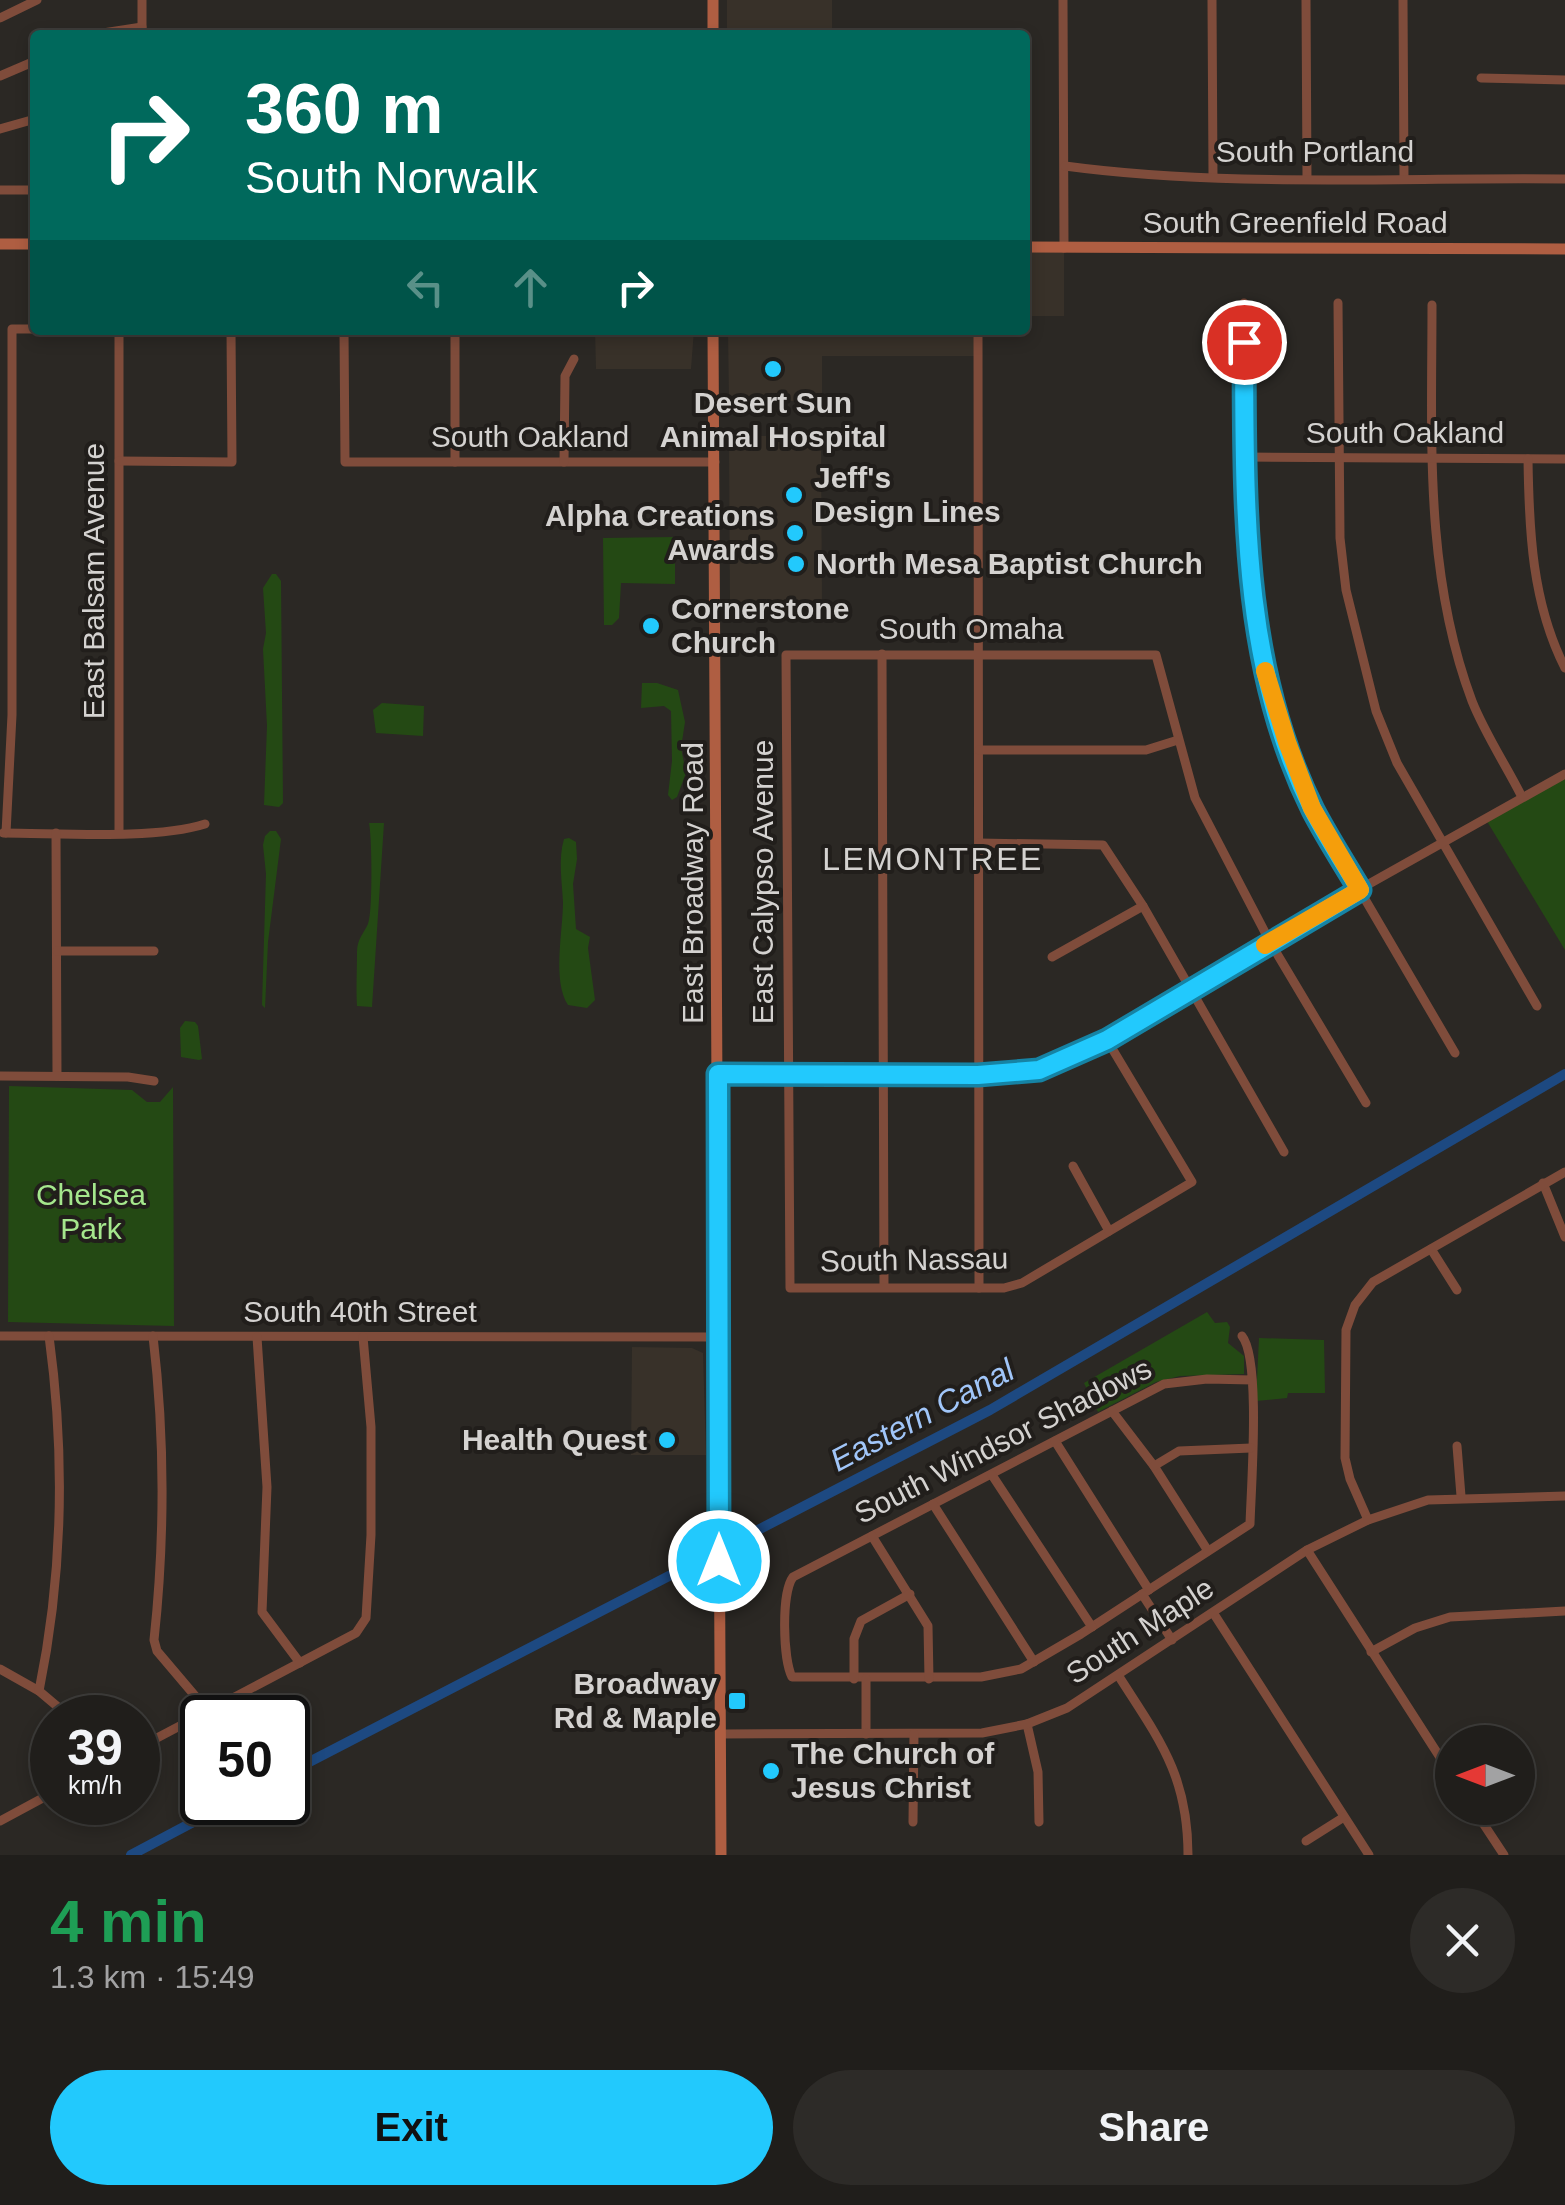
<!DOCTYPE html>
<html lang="en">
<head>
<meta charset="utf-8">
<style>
  body { margin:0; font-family:Arial,sans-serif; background:#2d2b28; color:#f1f3f6; height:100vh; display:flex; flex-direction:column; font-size:38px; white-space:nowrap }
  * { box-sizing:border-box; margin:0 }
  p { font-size:32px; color:#a2a2a3 }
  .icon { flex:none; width:55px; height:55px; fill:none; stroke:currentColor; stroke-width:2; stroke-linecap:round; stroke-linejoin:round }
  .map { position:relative; height:1855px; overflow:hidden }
  .side { display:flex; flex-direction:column; background:#201e1b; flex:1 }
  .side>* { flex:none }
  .guide { position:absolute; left:30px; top:30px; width:1000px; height:305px; border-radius:10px; box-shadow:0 5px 15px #0003,0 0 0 2px #3d3c3a; background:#00695c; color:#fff; overflow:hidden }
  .needle { width:65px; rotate:270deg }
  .tools { position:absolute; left:1435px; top:1725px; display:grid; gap:20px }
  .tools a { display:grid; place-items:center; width:100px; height:100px; border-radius:50%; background:#201e1b; box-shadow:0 5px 15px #0003,0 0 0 2px #3d3c3a; font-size:50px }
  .speed { position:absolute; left:30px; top:1695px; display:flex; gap:20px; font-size:50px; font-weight:700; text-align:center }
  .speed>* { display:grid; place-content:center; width:130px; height:130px; border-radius:50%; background:#201e1b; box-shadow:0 5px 15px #0003,0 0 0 2px #3d3c3a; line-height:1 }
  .speed small { font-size:25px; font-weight:400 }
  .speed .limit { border:5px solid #111; border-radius:15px; background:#fff; color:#111 }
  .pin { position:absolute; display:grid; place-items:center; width:85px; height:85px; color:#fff; margin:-42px; border:5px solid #fff; border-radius:50%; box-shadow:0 2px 10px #0007 }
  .me { position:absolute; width:110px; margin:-55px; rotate:0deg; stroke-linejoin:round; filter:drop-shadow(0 0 8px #0008) }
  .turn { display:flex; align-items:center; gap:35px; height:210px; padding:0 50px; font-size:45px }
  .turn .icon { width:130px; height:130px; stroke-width:2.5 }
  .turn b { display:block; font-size:70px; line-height:85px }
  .lanes { display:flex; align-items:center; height:95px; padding:0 50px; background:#0003; justify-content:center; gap:50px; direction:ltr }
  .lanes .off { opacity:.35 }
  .round { display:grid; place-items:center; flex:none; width:105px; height:105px; border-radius:52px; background:#2d2b28 }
  .summary { display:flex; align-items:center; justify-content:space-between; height:170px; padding:0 50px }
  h1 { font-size:60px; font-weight:800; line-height:75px; color:#1e9e55 }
  .cta { display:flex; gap:20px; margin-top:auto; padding:20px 50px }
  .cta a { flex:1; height:115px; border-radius:60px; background:#22c9fd; color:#111; font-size:40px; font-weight:800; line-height:115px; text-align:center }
  .cta a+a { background:#2d2b28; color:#f1f3f6 }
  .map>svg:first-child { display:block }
</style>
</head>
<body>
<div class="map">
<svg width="1565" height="1855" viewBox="0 0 1565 1855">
  <rect width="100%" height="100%" fill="#2b2824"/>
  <!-- built -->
  <g fill="#383129">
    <rect x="727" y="0" width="105" height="35"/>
    <path d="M1025 247 1064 248V316H1025Z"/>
    <path d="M595 330H694L691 369H596Z"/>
    <path d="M728 330H978L979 356H822V401H729Z"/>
    <path d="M821 436 822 607 730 606 729 436Z"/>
    <path d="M632 1347 692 1348 703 1353 706 1455H631Z"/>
  </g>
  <!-- green -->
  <g fill="#244914">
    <path d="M675 537V584L621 583 619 618 612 625H604L603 538Z"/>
    <path d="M272 574H276L281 581 283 803 279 807 264 805 267 726 263 649 266 633 263 588Z"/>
    <path d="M642 683H657L678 690 685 722 681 748 686 773 677 797 672 800 668 795 672 761 671 711 664 706 641 708Z"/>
    <path d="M382 703 424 706 423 736 376 733 373 710Z"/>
    <path d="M1565 772V950L1485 818Z"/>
    <path d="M369 823H384L372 1007 357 1006C356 989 357 969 357 952 357 939 364 933 368 924 373 914 372 836 369 823Z"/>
    <path d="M270 831H276L281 839 268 942 265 1008 262 1005 266 874 263 845 265 836Z"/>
    <path d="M569 838 576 842 577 859 573 884 576 929 590 937 588 948 595 1000 587 1008 568 1005C552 981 563 931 563 902 562 881 558 859 564 839Z"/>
    <path d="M185 1021 195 1022 198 1026 202 1059 199 1060 181 1057 180 1028Z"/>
    <path d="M9 1086 132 1090 147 1102H160L173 1087 174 1326 8 1322Z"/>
    <path d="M1207 1312 1215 1323 1227 1322 1230 1327 1228 1343 1244 1356V1374L1180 1376 1156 1382 1098 1412 1084 1383Z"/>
    <path d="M1259 1338 1324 1340 1325 1393H1288L1287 1398 1256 1401Z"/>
  </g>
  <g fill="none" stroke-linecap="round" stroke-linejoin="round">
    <!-- canal -->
    <g stroke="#1d4981" stroke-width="10">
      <path d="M288 1773 990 1410 1565 1074"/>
      <path d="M131 1855 231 1802"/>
    </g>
    <!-- street -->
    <g stroke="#7f4c3b" stroke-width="9">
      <path d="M1063 0 1064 248"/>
      <path d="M1212 0 1213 177"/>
      <path d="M1306 0 1307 178"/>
      <path d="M1403 0 1404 177"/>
      <path d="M0 18 37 0"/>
      <path d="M90 35 142 27"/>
      <path d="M142 35V0"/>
      <path d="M0 76 35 61"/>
      <path d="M1481 78 1565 80"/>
      <path d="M0 129 35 119"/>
      <path d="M1065 166C1228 188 1400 177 1565 179"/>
      <path d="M0 190H35"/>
      <path d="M1244 303C1245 473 1234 654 1313 810 1327 837 1344 863 1359 889 1391 943 1423 998 1455 1053"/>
      <path d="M1338 303 1340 538 1346 590 1376 711 1397 763 1537 1006"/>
      <path d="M1432 305C1432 439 1424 573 1472 701 1485 734 1506 765 1522 797"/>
      <path d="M119 330V832"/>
      <path d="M344 330 345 462H715"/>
      <path d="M978 330 979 1288"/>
      <path d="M1245 457 1565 459"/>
      <path d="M1528 459C1529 531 1532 603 1565 668"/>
      <path d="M119 461 232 462 231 330"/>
      <path d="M455 462V330"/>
      <path d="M564 462 565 376 574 359"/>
      <path d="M882 654 884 1287"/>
      <path d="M979 750H1146L1178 740"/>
      <path d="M3 833C59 833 154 840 205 824"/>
      <path d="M6 833 12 715V329H35"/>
      <path d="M56 833 57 1076"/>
      <path d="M979 843 1103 845 1143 906 1284 1152"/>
      <path d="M57 951H154"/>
      <path d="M1052 957 1143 906"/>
      <path d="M1107 1040 1192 1182 1022 1283 1004 1288H790L786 655H1156L1195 798 1270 942 1366 1103"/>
      <path d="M718 1074 978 1075 1039 1070 1107 1040 1360 889 1565 774"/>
      <path d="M0 1076 128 1077 154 1081"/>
      <path d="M1073 1166 1109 1231"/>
      <path d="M1543 1183 1565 1237"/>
      <path d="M1431 1249 1457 1290"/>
      <path d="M0 1336 720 1337"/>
      <path d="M153 1336C165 1438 165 1538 154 1640L157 1651 207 1710"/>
      <path d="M1242 1336C1261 1359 1251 1488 1250 1524L1081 1634 1021 1669 981 1677H792C783 1659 781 1593 793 1577L1164 1384 1207 1379 1252 1380"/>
      <path d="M257 1337 267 1487 262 1612 300 1663"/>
      <path d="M1112 1411 1154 1466 1208 1551"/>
      <path d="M1055 1441 1149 1590"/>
      <path d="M1457 1446 1461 1496"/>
      <path d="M1154 1466 1179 1451 1251 1448"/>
      <path d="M992 1475 1092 1627"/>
      <path d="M933 1504 1034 1662"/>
      <path d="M1368 1520 1350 1479 1345 1458 1346 1330 1355 1305 1373 1282 1565 1172"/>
      <path d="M872 1536 928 1626 929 1679"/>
      <path d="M1307 1550 1452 1776"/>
      <path d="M1142 1594 1172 1640"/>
      <path d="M1214 1614 1369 1855"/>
      <path d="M1371 1652 1415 1628 1450 1617 1565 1611"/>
      <path d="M0 1669 39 1691 71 1718"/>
      <path d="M1118 1675C1159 1739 1188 1775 1188 1855"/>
      <path d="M854 1679V1639L861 1621 910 1594"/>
      <path d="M866 1679V1734"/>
      <path d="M39 1691C63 1574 65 1454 49 1336"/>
      <path d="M1027 1724 1038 1772 1039 1822"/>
      <path d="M721 1734 982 1733 1027 1724 1067 1708 1307 1550 1368 1520 1428 1500 1565 1496"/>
      <path d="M138 1748 356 1633 366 1618 371 1535V1427L363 1337"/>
      <path d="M1473 1808 1504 1855"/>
      <path d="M0 1821 52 1793"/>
      <path d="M913 1822 914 1734"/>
      <path d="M1306 1841 1344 1817"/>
    </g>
    <!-- secondary -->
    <g stroke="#af5e42" stroke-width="11">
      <path d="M713 35V0"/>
      <path d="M0 244H35"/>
      <path d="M1025 247 1565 249"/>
      <path d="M713 330 721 1855"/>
    </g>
  </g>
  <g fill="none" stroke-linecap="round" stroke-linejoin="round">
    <defs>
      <path id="route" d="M719 1561 718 1074 978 1075 1039 1070 1107 1040 1360 890C1344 863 1327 837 1313 810 1240 664 1245 500 1244 342"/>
    </defs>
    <!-- route casing -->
    <use href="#route" stroke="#1683a4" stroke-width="25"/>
    <!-- route -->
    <use href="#route" stroke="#22c9fd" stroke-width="18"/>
    <!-- slow -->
    <path stroke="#f59e0b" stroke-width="18" d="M1265 945 1360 890 1312 808 1287 742 1265 671"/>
  </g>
  <!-- markers -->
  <g fill="#22c9fd" stroke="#211e1b" stroke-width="4">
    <circle cx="773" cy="369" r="10"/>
    <circle cx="794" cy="495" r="10"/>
    <circle cx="795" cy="533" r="10"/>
    <circle cx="796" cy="564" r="10"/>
    <circle cx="651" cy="626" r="10"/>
    <circle cx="667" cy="1440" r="10"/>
    <rect x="727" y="1691" width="20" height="20" rx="5"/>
    <circle cx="771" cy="1771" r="10"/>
  </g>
  <g text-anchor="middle" stroke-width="8" stroke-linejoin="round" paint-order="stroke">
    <!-- street labels -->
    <g font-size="30" fill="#d4d2d0" stroke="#211e1b">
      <text x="1315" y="162">South Portland</text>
      <text x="1295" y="233">South Greenfield Road</text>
      <text x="1405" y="443">South Oakland</text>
      <text x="530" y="447">South Oakland</text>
      <text transform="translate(94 581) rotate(-90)" y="10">East Balsam Avenue</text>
      <text x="971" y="639">South Omaha</text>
      <text transform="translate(763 882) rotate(-90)" y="10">East Calypso Avenue</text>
      <text transform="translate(693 883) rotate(-90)" y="10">East Broadway Road</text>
      <text transform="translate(914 1260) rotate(-1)" y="10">South Nassau</text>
      <text x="360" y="1322">South 40th Street</text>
      <text transform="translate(1003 1441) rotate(-27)" y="10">South Windsor Shadows</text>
      <text transform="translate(1140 1631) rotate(-33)" y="10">South Maple</text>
    </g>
    <!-- poi labels -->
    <g font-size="30" font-weight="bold" fill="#d4d2d0" stroke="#211e1b" text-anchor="start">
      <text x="773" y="413" text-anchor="middle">Desert Sun<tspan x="773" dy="34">Animal Hospital</tspan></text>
      <text x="814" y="488">Jeff's<tspan x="814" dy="34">Design Lines</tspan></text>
      <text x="775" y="526" text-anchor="end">Alpha Creations<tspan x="775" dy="34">Awards</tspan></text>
      <text x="816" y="574">North Mesa Baptist Church</text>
      <text x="671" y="619">Cornerstone<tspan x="671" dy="34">Church</tspan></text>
      <text x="647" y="1450" text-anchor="end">Health Quest</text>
      <text x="717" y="1694" text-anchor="end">Broadway<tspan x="717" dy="34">Rd &amp; Maple</tspan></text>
      <text x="791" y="1764">The Church of<tspan x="791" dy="34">Jesus Christ</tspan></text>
    </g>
    <!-- park labels -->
    <g font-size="30" fill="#a5e78d" stroke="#211e1b">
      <text x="91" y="1205">Chelsea<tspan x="91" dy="34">Park</tspan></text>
    </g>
    <!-- neighbourhood labels -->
    <g font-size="32" letter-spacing="2.5" fill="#d4d2d0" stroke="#211e1b">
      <text x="933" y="870">LEMONTREE</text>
    </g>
    <!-- water labels -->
    <g font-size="32" font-style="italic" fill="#a1c6f9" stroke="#211e1b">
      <text transform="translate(922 1415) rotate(-28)" y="11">Eastern Canal</text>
    </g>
  </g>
</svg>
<div class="tools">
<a><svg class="needle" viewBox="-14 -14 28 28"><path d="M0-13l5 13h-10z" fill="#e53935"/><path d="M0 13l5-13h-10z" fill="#a2a2a3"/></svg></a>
</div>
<div class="speed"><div>39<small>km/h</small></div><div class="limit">50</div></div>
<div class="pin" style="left:1244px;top:342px;background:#d93025"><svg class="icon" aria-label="arrive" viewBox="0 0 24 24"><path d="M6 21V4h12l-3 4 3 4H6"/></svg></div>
<svg class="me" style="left:719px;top:1561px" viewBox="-20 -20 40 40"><circle r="17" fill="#22c9fd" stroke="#fff" stroke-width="3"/><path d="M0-11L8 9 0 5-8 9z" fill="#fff"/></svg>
<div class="guide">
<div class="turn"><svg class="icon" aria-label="right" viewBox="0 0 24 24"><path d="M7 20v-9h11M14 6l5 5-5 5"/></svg><div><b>360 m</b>South Norwalk</div></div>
<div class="lanes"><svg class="icon off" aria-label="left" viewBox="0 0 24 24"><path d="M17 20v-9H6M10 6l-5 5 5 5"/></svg><svg class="icon off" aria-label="ahead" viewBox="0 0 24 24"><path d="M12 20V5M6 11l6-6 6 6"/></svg><svg class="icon" aria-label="right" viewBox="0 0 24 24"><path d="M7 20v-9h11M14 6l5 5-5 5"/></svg></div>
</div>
</div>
<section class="side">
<div class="summary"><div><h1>4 min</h1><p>1.3 km · 15:49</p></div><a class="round"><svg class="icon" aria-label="close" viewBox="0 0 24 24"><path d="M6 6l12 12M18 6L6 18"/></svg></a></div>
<div class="cta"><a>Exit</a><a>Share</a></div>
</section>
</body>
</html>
